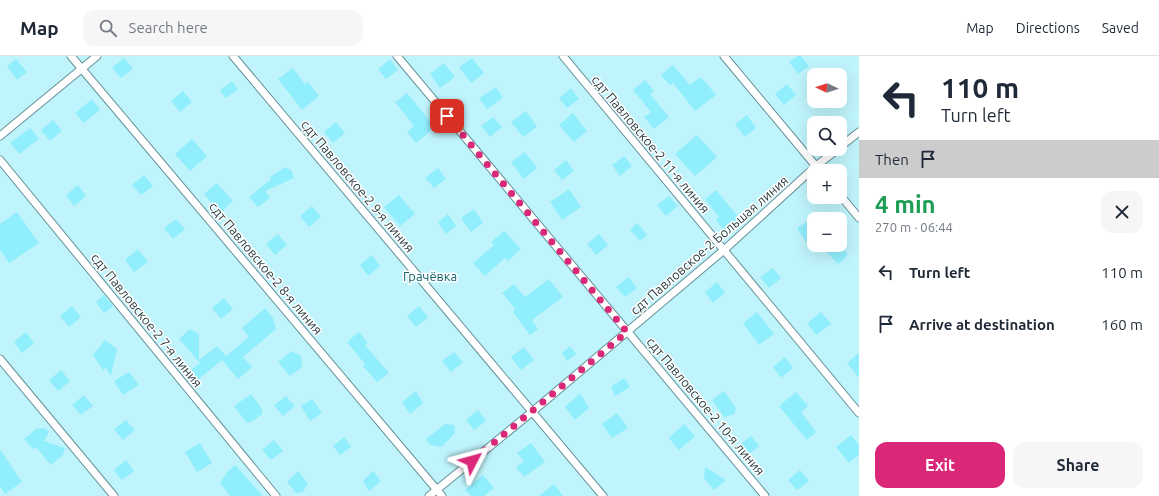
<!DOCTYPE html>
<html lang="en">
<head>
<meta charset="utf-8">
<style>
  body { margin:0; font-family:Ubuntu,sans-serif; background:#f6f6f7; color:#1f2937; height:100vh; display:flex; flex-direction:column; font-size:15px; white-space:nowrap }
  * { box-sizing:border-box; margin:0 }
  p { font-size:13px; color:#747a83 }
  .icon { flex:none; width:22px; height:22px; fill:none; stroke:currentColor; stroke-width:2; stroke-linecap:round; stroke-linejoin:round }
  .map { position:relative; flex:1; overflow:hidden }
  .sheet { display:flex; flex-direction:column; background:#fff; width:300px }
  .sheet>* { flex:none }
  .top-card { background:#fff; color:#1f2937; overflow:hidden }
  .needle { width:26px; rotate:274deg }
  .tools { position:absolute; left:807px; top:12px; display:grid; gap:8px }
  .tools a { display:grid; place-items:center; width:40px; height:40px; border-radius:8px; background:#fff; box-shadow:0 4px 16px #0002; font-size:20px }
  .pin { position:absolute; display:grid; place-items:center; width:34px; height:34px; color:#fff; margin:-17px; border-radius:8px; box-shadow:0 2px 6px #0006 }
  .me { position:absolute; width:44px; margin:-22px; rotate:51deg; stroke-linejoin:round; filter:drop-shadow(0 0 3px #0008) }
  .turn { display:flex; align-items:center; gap:14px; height:84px; padding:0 16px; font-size:18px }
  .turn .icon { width:52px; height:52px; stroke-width:2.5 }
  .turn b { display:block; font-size:28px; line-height:34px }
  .then { display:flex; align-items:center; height:38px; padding:0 16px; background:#0003; gap:8px; font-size:15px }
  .round { display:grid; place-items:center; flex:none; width:42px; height:42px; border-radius:12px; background:#f6f6f7 }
  .headline { display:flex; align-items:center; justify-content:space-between; height:68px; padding:0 16px }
  h1 { font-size:24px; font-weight:700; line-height:30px; color:#1e9e55 }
  .button { display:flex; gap:8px; margin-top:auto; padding:8px 16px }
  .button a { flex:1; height:46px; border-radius:12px; background:#db2777; color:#fff; font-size:16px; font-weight:700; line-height:46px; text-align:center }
  .button a+a { background:#f6f6f7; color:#1f2937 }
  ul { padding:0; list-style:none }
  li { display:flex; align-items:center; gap:12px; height:52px; padding:0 16px }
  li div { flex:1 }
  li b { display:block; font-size:15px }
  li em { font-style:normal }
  header { display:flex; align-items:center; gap:24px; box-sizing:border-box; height:56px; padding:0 20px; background:#fff; border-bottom:1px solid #e0e1e3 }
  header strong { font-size:19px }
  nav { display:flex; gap:22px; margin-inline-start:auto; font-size:14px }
  .search { width:280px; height:36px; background:#f6f6f7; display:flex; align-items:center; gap:10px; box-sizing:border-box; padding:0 14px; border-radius:12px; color:#747a83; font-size:15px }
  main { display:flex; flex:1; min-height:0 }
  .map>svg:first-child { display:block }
</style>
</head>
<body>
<header>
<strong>Map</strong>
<div class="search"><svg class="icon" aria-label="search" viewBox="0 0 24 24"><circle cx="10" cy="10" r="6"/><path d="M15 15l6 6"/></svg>Search here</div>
<nav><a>Map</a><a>Directions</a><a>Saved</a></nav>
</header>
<main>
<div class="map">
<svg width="859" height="440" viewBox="0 0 859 440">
  <rect width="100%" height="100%" fill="#e9fbfe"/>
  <!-- green -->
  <path fill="#c0f4fc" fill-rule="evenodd" d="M0 0H859V440H0ZM814 19H840V45H814ZM814 67H840V93H814ZM814 115H840V141H814ZM814 163H840V189H814Z"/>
  <!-- building -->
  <g fill="#91eefc">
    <path d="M798 0H801L809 10 798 18 789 6Z"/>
    <path d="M124 2 133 13 121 22 112 12Z"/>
    <path d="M472 2 484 17 471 27 459 11Z"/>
    <path d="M16 3 27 16 17 24 7 10Z"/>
    <path d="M390 3 398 14 386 23 378 13Z"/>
    <path d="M444 7 455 21 440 32 430 18Z"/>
    <path d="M673 9 690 29 701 21 716 39 695 55 673 27 670 29 661 19Z"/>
    <path d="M293 12 305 28 308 26 319 40 302 54 278 23Z"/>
    <path d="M645 24 654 35 650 38 669 61 654 73 644 61 651 56 633 34Z"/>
    <path d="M232 25 238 33 226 42 220 35Z"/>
    <path d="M787 28 796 39 784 49 775 38Z"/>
    <path d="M496 31 503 42 487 53 479 42Z"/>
    <path d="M571 32 579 43 567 52 559 42Z"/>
    <path d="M183 35 192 46 180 56 171 45Z"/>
    <path d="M407 37 435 71 416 87 407 76 414 70 395 46Z"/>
    <path d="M92 43 100 54 84 67 75 57Z"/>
    <path d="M526 55 537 71 523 81 511 66Z"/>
    <path d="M573 57 587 75 574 86 559 69Z"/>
    <path d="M747 59 756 72 745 81 735 68Z"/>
    <path d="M493 61 502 71 490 81 481 70Z"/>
    <path d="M53 64 62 75 50 85 41 74Z"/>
    <path d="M336 66 345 77 333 87 324 76Z"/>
    <path d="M30 72 39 83 19 98 10 87Z"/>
    <path d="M697 79 717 101 695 120 675 98Z"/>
    <path d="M192 83 207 100 190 115 175 98Z"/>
    <path d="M525 96 537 112 524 123 511 106Z"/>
    <path d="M624 100 632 110 620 120 612 109Z"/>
    <path d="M566 104 574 115 562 124 554 114Z"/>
    <path d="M285 111 291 114 294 122 265 135 270 142 258 151 249 141 271 123 270 121Z"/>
    <path d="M438 112 446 123 434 132 425 122Z"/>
    <path d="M144 119 153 130 141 139 132 129Z"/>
    <path d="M217 127 233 145 220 157 204 138Z"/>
    <path d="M78 129 86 140 74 150 66 139Z"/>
    <path d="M569 133 581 151 562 164 550 146Z"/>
    <path d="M716 134 740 163 724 175 716 164 719 161 705 143Z"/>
    <path d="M399 139 415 158 400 170 384 151Z"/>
    <path d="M669 140 678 150 666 160 657 149Z"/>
    <path d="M312 150 321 161 309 171 300 160Z"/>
    <path d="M474 153 483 167 471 176 461 162Z"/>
    <path d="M17 156 39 187 9 207 0 194V168Z"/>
    <path d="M448 158 456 170 446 178 438 166Z"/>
    <path d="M814 161V187L806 186 797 172Z"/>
    <path d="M176 163 185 173 173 183 164 172Z"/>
    <path d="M637 167 647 179 640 185 630 174Z"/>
    <path d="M504 175 521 193 508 205 505 202 485 220 473 207 494 189 491 186Z"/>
    <path d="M278 178 287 189 275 199 266 188Z"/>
    <path d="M599 178 608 189 596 199 587 188Z"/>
    <path d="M820 189H839L848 199 838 208Z"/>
    <path d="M138 193 148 206 134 216 125 204Z"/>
    <path d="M372 199 380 210 368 220 360 209Z"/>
    <path d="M773 212 781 222 769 232 760 221Z"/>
    <path d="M628 221 637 232 625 241 616 231Z"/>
    <path d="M549 223 563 241 532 264 538 273 530 279 513 256 515 253 502 237 514 228 525 241Z"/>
    <path d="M717 226 725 237 713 247 705 236Z"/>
    <path d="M104 239 113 250 104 257 96 246Z"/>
    <path d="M224 242 233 253 221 263 212 252Z"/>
    <path d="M72 250 81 261 69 271 60 260Z"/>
    <path d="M419 250 428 261 416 271 407 260Z"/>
    <path d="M265 252 273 262 276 273 243 301 252 311 238 323 222 304 194 327 186 318 200 307 179 283 190 273 199 278V304L217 290 226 300 249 281 242 272Z"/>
    <path d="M757 256 774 278 759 289 743 267Z"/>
    <path d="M821 256 831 268 816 279 807 267Z"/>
    <path d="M26 276 34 287 22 297 14 286Z"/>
    <path d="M359 276 368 287 365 289 389 317 377 326 363 310 365 308 347 286Z"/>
    <path d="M105 284 117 293 111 320 106 312 103 314 93 299Z"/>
    <path d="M570 290 576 298 567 305 562 297Z"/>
    <path d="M524 291 534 304 521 314 511 301Z"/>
    <path d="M292 295 301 300 302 311 290 320 278 306Z"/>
    <path d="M454 296 463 306 451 316 442 305Z"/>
    <path d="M859 297V322L847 307Z"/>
    <path d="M785 301 793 312 781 322 773 311Z"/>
    <path d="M61 314 70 325 58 335 49 324Z"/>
    <path d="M129 316 139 329 123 339 114 325Z"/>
    <path d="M624 322 630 331 615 340 611 331Z"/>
    <path d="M416 335 423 347 410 358 402 346Z"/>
    <path d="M724 335 736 352 734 358 724 361 712 344Z"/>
    <path d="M796 336 808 350 801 356 816 376 807 384 779 350Z"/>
    <path d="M580 337 589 352 575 364 565 351Z"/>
    <path d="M251 338 262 353V358L254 364 247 367 234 350Z"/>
    <path d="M84 339 93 350 81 359 72 349Z"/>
    <path d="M286 340 295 350 283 360 274 349Z"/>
    <path d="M312 343 322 357 310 365 301 350Z"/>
    <path d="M478 354 486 365 474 374 466 364Z"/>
    <path d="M617 357 628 372 612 382 602 368Z"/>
    <path d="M126 364 135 374 123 384 114 373Z"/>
    <path d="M445 368 454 369 455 377 442 391 430 389 426 383Z"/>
    <path d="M684 368 695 380 679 394 669 382Z"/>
    <path d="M45 372 49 376 44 385 65 392 63 399 51 409 36 391 33 393 24 383 36 373Z"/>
    <path d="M851 379 859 389V399L849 407 836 391Z"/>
    <path d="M751 380 759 390 747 400 739 389Z"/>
    <path d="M344 381 351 391 340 399 333 390Z"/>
    <path d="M274 384 283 395 271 404 262 394Z"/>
    <path d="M200 387 212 407 197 416 185 396Z"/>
    <path d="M531 387 545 406 524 421 516 411 524 405 517 397Z"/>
    <path d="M0 393 22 426 5 438 0 430Z"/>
    <path d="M126 404 134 415 122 424 114 414Z"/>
    <path d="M235 409 263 440H230L220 427 227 416Z"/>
    <path d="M705 411 726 424 714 434 704 422Z"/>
    <path d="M800 414 809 425 797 434 788 424Z"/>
    <path d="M298 415 308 428 303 436 296 437 287 426Z"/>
    <path d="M373 415 381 425 369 435 363 425Z"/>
    <path d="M483 419 494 432 484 440H471L465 434Z"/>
    <path d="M554 428 563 440H539Z"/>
  </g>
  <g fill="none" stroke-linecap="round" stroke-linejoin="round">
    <defs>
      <g id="service">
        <path d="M71 0 442 440"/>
        <path d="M233 0 603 440"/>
        <path d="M397 0 765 440"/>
        <path d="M563 0 859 357"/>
        <path d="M724 0 820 115"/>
        <path d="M0 80 97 0"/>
        <path d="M840 91 859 76"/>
        <path d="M0 104 276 440"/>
        <path d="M840 139 859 162"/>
        <path d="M0 303 114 440"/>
        <path d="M429 440 532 356 724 194 816 110 838 93"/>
      </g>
    </defs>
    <!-- service casing -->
    <use href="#service" stroke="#659097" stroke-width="9"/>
    <!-- service -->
    <use href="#service" stroke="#fff" stroke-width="7"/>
  </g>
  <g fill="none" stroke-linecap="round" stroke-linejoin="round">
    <!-- route -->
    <path stroke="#db2777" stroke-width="7" stroke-dasharray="0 12.6" d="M447 60 627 276 472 405"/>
  </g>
  <g text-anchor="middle" stroke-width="3" stroke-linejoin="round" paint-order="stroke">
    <!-- street labels -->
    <g font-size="13" fill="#2a3c3f" stroke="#fff">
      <text transform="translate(651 88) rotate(50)" y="5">сдт Павловское-2 11-я линия</text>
      <text transform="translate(358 130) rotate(50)" y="5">сдт Павловское-2 9-я линия</text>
      <text transform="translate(709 189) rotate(-41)" y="5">сдт Павловское-2 Большая линия</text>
      <text transform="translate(266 212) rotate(50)" y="5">сдт Павловское-2 8-я линия</text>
      <text transform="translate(147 264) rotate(51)" y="5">сдт Павловское-2 7-я линия</text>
      <text transform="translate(706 350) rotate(50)" y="5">сдт Павловское-2 10-я линия</text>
    </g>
    <!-- park labels -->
    <g font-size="13" fill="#14626c" stroke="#fff">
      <text x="430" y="225">Грачёвка</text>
    </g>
  </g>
</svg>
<div class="tools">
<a><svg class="needle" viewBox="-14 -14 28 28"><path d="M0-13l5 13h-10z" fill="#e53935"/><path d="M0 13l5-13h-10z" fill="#747a83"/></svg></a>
<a><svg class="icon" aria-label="search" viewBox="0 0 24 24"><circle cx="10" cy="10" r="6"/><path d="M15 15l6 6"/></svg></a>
<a>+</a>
<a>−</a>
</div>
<div class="pin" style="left:447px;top:60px;background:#d93025"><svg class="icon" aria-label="arrive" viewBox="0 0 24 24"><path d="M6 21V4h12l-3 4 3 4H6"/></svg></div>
<svg class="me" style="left:472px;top:405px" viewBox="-20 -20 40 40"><path d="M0-17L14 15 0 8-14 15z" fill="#db2777" stroke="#fff" stroke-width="4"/></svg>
</div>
<section class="sheet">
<div class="top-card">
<div class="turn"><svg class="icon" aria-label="left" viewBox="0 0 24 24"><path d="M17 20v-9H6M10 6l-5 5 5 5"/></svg><div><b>110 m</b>Turn left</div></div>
<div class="then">Then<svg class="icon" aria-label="arrive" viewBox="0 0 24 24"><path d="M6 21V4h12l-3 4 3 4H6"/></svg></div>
</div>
<div class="headline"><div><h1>4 min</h1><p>270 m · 06:44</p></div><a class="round"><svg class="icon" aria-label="close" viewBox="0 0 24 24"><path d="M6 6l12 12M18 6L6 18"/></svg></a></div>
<ul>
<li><svg class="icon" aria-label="left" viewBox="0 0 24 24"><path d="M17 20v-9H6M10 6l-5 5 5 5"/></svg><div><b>Turn left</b></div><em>110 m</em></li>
<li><svg class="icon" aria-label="arrive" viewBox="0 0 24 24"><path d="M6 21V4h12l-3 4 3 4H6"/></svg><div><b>Arrive at destination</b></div><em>160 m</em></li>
</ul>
<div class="button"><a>Exit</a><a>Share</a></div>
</section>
</main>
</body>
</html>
